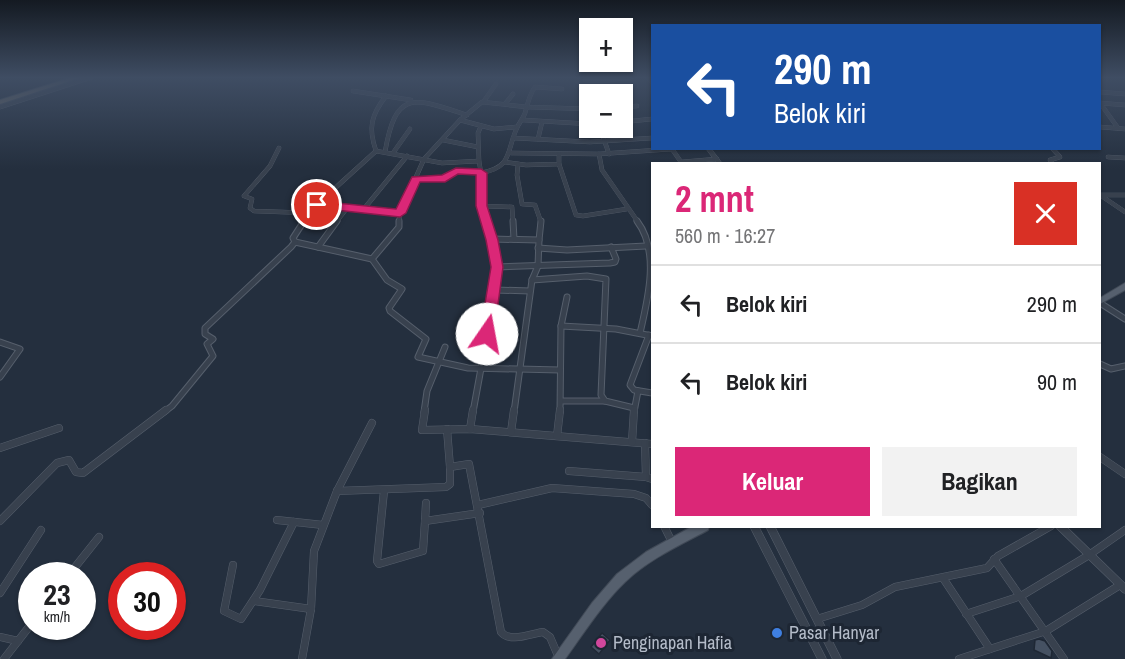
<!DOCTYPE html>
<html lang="id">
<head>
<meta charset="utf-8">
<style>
  body { margin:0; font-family:"Archivo Narrow",sans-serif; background:#f2f2f2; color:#202124; height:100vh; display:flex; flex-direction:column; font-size:22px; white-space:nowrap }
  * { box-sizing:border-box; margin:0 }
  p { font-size:20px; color:#757577 }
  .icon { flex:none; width:33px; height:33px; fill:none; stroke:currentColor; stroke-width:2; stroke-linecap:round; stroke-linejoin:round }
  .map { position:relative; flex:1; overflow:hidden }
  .panel { position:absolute; left:651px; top:162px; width:450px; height:366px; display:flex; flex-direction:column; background:#fff; border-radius:0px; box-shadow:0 2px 4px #0004 }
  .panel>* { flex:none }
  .top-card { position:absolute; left:651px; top:24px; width:450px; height:126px; border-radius:0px; box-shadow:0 2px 4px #0004; background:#1a4fa0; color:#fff; overflow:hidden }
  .fabs { position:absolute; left:579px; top:18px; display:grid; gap:12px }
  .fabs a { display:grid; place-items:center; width:54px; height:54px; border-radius:0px; background:#fff; box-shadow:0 2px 4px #0004; font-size:30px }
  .speed { position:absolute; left:18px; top:562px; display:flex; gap:12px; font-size:30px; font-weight:700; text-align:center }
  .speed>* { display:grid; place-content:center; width:78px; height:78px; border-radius:50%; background:#fff; box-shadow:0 2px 4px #0004; line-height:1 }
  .speed small { font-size:15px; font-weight:400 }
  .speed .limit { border:9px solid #d22; background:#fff; color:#111 }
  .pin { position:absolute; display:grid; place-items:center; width:51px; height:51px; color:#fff; margin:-26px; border:3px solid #fff; border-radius:50%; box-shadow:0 2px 6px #0007 }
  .me { position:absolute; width:66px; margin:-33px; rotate:12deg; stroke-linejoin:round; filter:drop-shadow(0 0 4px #0008) }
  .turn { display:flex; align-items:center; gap:21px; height:126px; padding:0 24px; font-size:27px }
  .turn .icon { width:78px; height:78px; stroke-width:2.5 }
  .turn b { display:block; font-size:42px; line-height:51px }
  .round { display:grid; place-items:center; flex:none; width:63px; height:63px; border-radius:0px; background:#f2f2f2 }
  .headline { display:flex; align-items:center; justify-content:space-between; height:102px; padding:0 24px }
  h1 { font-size:36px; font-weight:700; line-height:45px; color:#db2777 }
  .action { display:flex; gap:12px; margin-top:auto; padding:12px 24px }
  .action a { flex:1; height:69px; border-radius:0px; background:#db2777; color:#fff; font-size:24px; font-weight:700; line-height:69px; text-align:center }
  .action a+a { background:#f2f2f2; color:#202124 }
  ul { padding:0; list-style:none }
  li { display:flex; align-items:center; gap:18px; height:78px; padding:0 24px; border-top:2px solid #e0e0e0 }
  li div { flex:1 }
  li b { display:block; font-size:22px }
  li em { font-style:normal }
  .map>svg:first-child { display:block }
</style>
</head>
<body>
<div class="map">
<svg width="1125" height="659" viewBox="0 0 1125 659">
  <rect width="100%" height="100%" fill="#242f3e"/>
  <!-- building -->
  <g fill="#455162" stroke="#1f2835" stroke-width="1.5">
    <path d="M602 633 610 640 599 654 591 647Z"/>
    <path d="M1039 639 1045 641 1052 651 1051 658 1034 650 1035 640Z"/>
  </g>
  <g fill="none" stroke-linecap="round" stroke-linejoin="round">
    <defs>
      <g id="minor-far2">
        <path d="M585 80 602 81 631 77"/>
        <path d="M353 91 411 100"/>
        <path d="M1100 92 1125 94"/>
        <path d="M484 101 496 84"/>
        <path d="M1100 103 1118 128"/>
        <path d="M1100 103 1125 105"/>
        <path d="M505 104 513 94"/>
        <path d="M0 107 92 77"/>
        <path d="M622 107 637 106"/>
        <path d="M460 120 494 129 516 127"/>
        <path d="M523 120 590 124"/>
        <path d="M622 122 652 119"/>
        <path d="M1100 127 1125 129"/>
        <path d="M600 128 609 154"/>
        <path d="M513 138 590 142 652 138"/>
        <path d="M538 139 542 122"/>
        <path d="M443 140 478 147"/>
        <path d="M279 148 270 166 244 196 252 199 250 208 254 211 309 213"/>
        <path d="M1052 148 1060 157 1050 160 1052 164"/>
        <path d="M376 151C368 128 371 115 386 96"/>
        <path d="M385 152C396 88 414 98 467 115"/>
        <path d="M393 153 410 129"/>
        <path d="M511 153 599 154"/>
        <path d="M1108 157 1125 158"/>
        <path d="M479 161 478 133 481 126"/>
        <path d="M504 162 526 165 559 164V154"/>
        <path d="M518 164 517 175 522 204 535 205 541 222"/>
        <path d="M559 164 576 215 583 216 627 209"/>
        <path d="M1100 195 1125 212"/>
        <path d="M1101 195H1125"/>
        <path d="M317 205 400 213"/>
        <path d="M482 206 512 207 513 222"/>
        <path d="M363 210 407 156"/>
        <path d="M303 222 312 209 376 151 442 163 479 161 481 173 459 171 445 179H416"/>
        <path d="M336 222 347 208"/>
        <path d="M399 222 400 213 424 159 460 120 482 102 527 107 590 109"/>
        <path d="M487 222 482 206 481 173C512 167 506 154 516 130 518 124 523 119 525 113 528 103 529 95 535 87L562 89"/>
        <path d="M638 222 602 170 599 154 672 149 681 162 717 159"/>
      </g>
      <g id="minor-far1">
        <path d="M399 221V227L372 259 387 280 402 289 389 308 390 311 426 339 418 357 468 368 560 370"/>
        <path d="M513 221 514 239"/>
        <path d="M637 221C660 251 648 299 640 333"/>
        <path d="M492 239 539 240 538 266 532 280 514 412"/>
        <path d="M539 240 541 221"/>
        <path d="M295 242 372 259"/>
        <path d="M318 247 337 221"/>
        <path d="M538 248 567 250 646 246"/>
        <path d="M497 267 610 263 615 262 616 259 611 247"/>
        <path d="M532 280 587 276 606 279 601 395 605 401 634 408"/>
        <path d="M495 290 530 291"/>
        <path d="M1100 303 1125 319"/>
        <path d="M561 326 616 329 652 336"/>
        <path d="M649 335 630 385 634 390 652 393"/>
        <path d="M0 342 20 349 0 377"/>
        <path d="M1100 364 1111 369 1125 366"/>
        <path d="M561 401H605"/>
        <path d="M164 412 172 406 213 356 207 344 213 339 205 334V328L291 247 295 242 293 238 304 221"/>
        <path d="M424 412 427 391 445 347"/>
        <path d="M473 412 493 303 497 267 487 221"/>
        <path d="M560 412 561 326 567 297"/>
        <path d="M634 412 638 391"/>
      </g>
      <g id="minor">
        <path d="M425 410 422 430 470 429 652 444"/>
        <path d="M447 429 450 467"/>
        <path d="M470 429 473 410"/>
        <path d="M511 432 514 410"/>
        <path d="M557 436 560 410"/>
        <path d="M632 442 634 410"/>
        <path d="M645 443 646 477 652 479"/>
        <path d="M0 448 59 428"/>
        <path d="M1100 457 1125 474"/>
        <path d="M569 471 646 477"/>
        <path d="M337 491 446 487 450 484V467L469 464 501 632C510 643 530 634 543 632L550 637 559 658"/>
        <path d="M384 491 377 561 379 564 423 551 425 521"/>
        <path d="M426 503 425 521 480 513"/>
        <path d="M478 505 552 488 634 494 646 498 652 505"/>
        <path d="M277 520 323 525"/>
        <path d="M0 521 57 463 69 460 76 472 83 473 166 410"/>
        <path d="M664 526 673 544"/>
        <path d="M994 559 1064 659"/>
        <path d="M233 565 224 611 241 619 260 590 294 522"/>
        <path d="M68 576 99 537"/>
        <path d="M943 578 990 649"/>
        <path d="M0 593 41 530"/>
        <path d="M254 601 311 609"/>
        <path d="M966 614 1021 596 1089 555 1125 530"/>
        <path d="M817 619 862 605 895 587 987 568 998 556 1051 526"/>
        <path d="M0 637 18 641"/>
        <path d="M4 659 32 623"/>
        <path d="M302 659 311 609 314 551 337 491 372 423"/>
        <path d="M959 659 1046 631 1120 585"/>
      </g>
      <g id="tertiary-far1">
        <path d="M648 77 652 82"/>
        <path d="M708 148 720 164"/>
      </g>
      <g id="tertiary">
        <path d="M754 526 822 659"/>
        <path d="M770 526 837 659"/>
        <path d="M1060 526 1125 589"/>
      </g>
      <g id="primary">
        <path d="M1125 283V290L1100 304V298Z"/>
        <path d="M693 526H709L708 530C680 545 649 559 625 582 602 604 584 633 565 659H552L592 603 617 574 646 552Z"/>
      </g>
      <path id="trunk" d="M73 77H82L0 104V100Z"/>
    </defs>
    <!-- minor-far2 casing -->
    <use href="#minor-far2" stroke="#565f6c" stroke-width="4.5"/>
    <!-- minor-far1 casing -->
    <use href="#minor-far1" stroke="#565f6c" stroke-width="7"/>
    <!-- minor casing -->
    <use href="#minor" stroke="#565f6c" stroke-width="8"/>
    <!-- tertiary-far1 casing -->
    <use href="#tertiary-far1" stroke="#565f6c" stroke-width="5"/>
    <!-- tertiary casing -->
    <use href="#tertiary" stroke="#565f6c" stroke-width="9"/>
    <!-- primary casing -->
    <use href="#primary" stroke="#414a57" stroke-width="2"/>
    <!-- trunk casing -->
    <use href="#trunk" stroke="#434c59" stroke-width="2"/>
    <!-- minor-far2 -->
    <use href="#minor-far2" stroke="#38414e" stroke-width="4"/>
    <!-- minor-far1 -->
    <use href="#minor-far1" stroke="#38414e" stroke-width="5"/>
    <!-- minor -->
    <use href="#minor" stroke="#38414e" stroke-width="7"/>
    <!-- tertiary-far1 -->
    <use href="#tertiary-far1" stroke="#38414e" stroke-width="4.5"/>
    <!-- tertiary -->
    <use href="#tertiary" stroke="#38414e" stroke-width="8"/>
    <!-- primary -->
    <use href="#primary" fill="#56606e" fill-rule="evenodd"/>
    <!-- trunk -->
    <use href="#trunk" fill="#656462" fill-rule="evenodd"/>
  </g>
  <!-- sky -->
  <linearGradient id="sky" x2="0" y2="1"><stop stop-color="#141a22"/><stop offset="0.46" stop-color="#3f4d63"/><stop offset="1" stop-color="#3f4d63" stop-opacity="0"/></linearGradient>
  <rect width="1125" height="169" fill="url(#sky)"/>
  <!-- route -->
  <path fill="#db2777" stroke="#8e194d" stroke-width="1.5" d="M456 168 481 169 487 173V206L498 240 503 267 494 334 487 339 480 334 491 267 486 240 476 206V175L458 174 445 182H420L406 213 400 217 317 208 311 205 317 201 396 209 412 177 442 175Z"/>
  <!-- markers -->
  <circle fill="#3f7fe0" stroke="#1d2633" stroke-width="2" cx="777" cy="633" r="6"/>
  <circle fill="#d1479c" stroke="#1d2633" stroke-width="2" cx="601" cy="643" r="6"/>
  <g text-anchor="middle" stroke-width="6" stroke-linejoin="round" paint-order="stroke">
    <!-- near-poi labels -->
    <g font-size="18" fill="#b4bcc9" stroke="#1d2633" text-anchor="start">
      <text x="789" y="639">Pasar Hanyar</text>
      <text x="613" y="649">Penginapan Hafia</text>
    </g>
  </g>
</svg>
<div class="fabs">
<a>+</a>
<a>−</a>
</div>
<div class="speed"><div>23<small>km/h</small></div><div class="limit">30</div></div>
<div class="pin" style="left:317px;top:205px;background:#d93025"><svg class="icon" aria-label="arrive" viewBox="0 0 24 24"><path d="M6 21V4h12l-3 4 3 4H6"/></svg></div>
<svg class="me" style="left:487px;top:334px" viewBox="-20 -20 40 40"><circle r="19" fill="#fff"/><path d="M0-13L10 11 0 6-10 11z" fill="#db2777"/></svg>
<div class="top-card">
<div class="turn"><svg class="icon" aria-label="left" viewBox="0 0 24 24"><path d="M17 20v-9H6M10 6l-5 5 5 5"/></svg><div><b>290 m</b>Belok kiri</div></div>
</div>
<section class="panel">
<div class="headline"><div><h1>2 mnt</h1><p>560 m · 16:27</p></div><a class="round" style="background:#d93025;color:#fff"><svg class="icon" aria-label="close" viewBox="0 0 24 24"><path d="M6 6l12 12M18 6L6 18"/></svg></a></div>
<ul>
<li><svg class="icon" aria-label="left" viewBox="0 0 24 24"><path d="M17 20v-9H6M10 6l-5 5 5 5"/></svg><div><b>Belok kiri</b></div><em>290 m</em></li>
<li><svg class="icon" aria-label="left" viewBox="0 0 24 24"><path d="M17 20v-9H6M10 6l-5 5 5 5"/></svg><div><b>Belok kiri</b></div><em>90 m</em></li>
</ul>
<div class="action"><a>Keluar</a><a>Bagikan</a></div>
</section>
</div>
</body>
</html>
